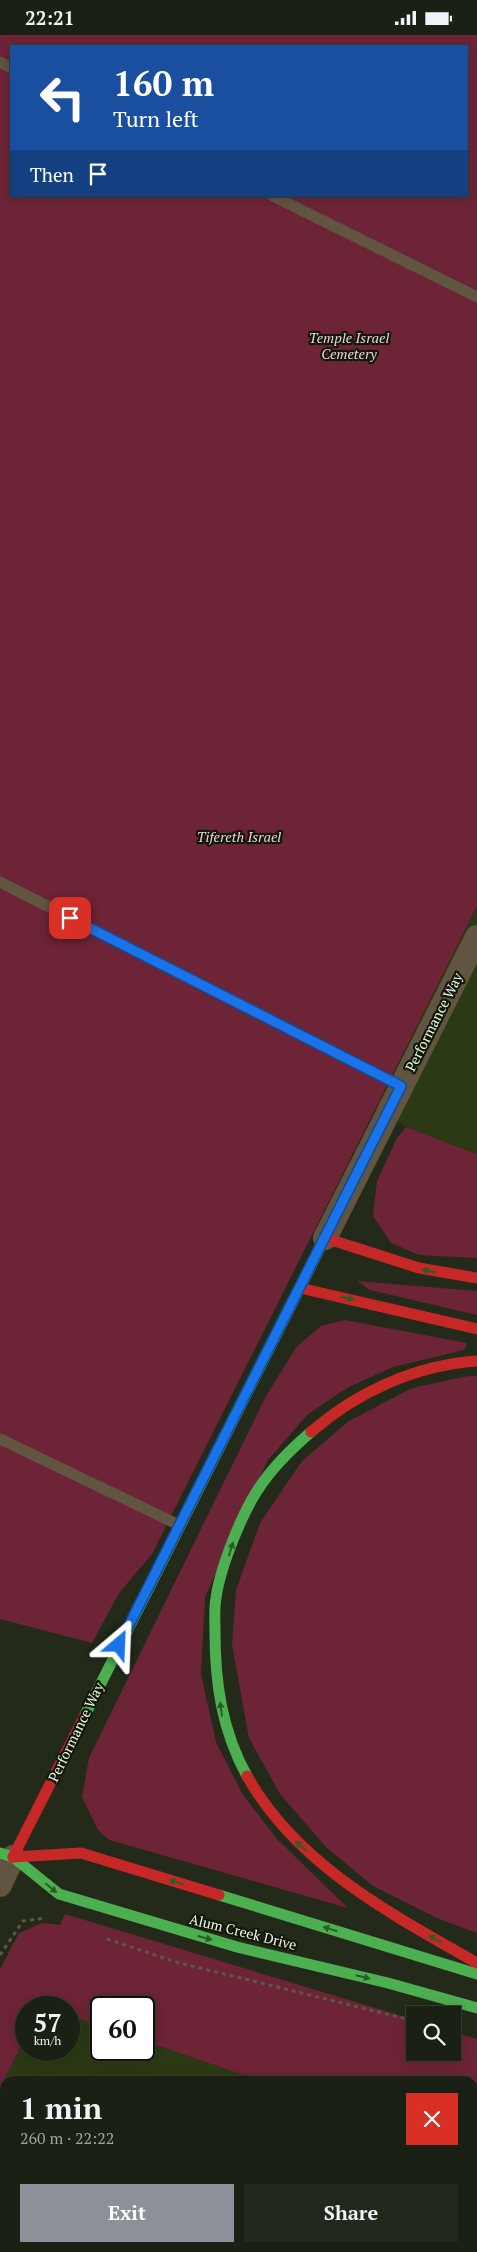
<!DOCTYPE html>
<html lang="en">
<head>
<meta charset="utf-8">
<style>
  body { margin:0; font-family:"PT Serif",serif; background:#23281c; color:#f1f3f6; height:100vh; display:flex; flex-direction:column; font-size:19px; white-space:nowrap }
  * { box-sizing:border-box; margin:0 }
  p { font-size:16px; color:#9fa3a0 }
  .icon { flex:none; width:28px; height:28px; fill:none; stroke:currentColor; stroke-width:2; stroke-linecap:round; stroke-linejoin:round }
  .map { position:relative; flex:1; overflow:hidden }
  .details { position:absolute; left:0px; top:2041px; width:478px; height:176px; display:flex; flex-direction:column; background:#1a2013; border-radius:15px 15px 0 0; box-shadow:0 2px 12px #0003,0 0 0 1px #383e33 }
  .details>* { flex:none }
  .guide { position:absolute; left:10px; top:10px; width:458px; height:152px; border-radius:0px; box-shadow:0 2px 12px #0003,0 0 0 1px #383e33; background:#1a4fa0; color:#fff; overflow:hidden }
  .tools { position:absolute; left:406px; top:1971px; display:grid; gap:10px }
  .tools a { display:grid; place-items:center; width:55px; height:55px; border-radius:0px; background:#1a2013; box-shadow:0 2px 12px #0003,0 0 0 1px #383e33; font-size:25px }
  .speed { position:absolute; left:15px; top:1961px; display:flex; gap:10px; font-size:25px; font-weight:700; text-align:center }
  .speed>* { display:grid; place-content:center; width:65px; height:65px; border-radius:50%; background:#1a2013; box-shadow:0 2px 12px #0003,0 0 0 1px #383e33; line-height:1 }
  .speed small { font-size:12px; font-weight:400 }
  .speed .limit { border:2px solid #111; border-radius:8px; background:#fff; color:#111 }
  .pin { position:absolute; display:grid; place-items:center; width:42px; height:42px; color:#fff; margin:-21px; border-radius:10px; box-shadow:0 2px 8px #0006 }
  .me { position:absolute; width:55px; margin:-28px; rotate:26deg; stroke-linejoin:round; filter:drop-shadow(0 0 4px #0008) }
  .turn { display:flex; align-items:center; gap:18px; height:105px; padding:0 20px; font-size:22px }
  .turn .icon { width:65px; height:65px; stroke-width:2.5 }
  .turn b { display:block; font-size:35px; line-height:42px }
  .then { display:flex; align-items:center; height:48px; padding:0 20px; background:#0003; gap:10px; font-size:19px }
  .round { display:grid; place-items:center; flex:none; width:52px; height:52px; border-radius:0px; background:#23281c }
  .headline { display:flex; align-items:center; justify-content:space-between; height:85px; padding:0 20px }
  h1 { font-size:30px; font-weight:800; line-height:38px }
  .cta { display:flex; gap:10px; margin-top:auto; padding:10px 20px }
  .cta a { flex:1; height:58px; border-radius:0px; background:#8c9099; color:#fff; font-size:20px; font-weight:800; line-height:58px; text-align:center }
  .cta a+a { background:#23281c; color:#f1f3f6 }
  .status { display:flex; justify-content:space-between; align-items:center; height:35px; padding:0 25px; background:#1a2013; direction:ltr }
  .status svg { height:14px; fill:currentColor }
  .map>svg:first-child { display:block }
</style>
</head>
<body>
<div class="status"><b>22:21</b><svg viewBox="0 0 49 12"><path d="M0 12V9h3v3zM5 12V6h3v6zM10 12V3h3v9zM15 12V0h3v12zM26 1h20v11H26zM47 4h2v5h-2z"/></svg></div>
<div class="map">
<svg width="477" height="2217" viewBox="0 0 477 2217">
  <rect width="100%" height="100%" fill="#232a19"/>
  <!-- built -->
  <g fill="#2b3a14">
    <path d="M477 871V1119L406 1092 376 1073Z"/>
    <path d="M69 1980 101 1991V2015H144V2006L261 2046H5V2212L260 2213 258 2217H0V2053L26 2001V2015H69Z"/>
  </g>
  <!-- green -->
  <g fill="#6d2436" fill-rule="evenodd">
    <path d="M0 0H477V871L152 1519 119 1558 92 1608 0 1584ZM11 11H466V161H11Z"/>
    <path d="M406 1092 477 1119V1223L419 1220 391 1208 373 1181 377 1146 397 1103Z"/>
    <path d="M357 1246 477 1256V1280L370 1255Z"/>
    <path d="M345 1285 467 1308 464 1315 393 1332 347 1353 307 1380 268 1425 205 1562 201 1639 216 1707 243 1760 277 1804 348 1873 109 1805 98 1795 82 1762 89 1723 266 1361 297 1311 321 1291Z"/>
    <path d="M468 1341H477V1898L439 1884 373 1851 326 1812 280 1759 249 1703 232 1610 236 1555 260 1488 302 1426 349 1386 412 1353Z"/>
    <path d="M65 1879 415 1985V2018H452L453 1997 477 2004V2178L473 2184 472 2046H261L144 2006V1972H101V1991L69 1980V1972H26V2001L0 2053V1934L19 1898 42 1888 60 1890Z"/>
    <path d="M260 2213 452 2212V2213L449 2217H258Z"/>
  </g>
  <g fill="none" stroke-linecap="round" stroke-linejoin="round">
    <!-- path -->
    <g stroke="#5d5746" stroke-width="3" stroke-dasharray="4 4" stroke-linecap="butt">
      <path d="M107 1904 176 1927 415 1986"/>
      <path d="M0 1920 23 1886 46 1883"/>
    </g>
    <!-- lane -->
    <g stroke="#615440" stroke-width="11">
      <path d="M0 27 11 33"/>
      <path d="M273 161 477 262"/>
      <path d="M0 847 401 1051"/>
      <path d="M0 1404 179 1490"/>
      <path d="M121 2217H126"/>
    </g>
    <!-- street -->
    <g stroke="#615440" stroke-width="24">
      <path d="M325 1203 477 902"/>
      <path d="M0 1850 13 1822"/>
    </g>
    <!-- fast -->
    <g stroke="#4caf50" stroke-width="11">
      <path d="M85 1680 325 1203"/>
      <path d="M247 1741C222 1696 215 1648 215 1597 215 1586 214 1574 216 1563 220 1533 241 1481 257 1456 271 1434 291 1414 311 1397"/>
      <path d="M0 1818 13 1822 59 1859 237 1912 388 1948 477 1973"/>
      <path d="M219 1860 477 1939"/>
    </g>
    <!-- jam -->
    <g stroke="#c62828" stroke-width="11">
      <path d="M325 1203 419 1233 477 1243"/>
      <path d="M300 1253 477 1294"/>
      <path d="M311 1397C357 1357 416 1330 477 1326"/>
      <path d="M247 1741C297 1830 391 1879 477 1928"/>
      <path d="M13 1822 85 1680"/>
      <path d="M13 1822 81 1818 219 1860"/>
    </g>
  </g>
  <!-- one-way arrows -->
  <defs><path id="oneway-solid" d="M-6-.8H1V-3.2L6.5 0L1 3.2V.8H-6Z" transform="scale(1.25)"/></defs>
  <g fill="#2c5c29">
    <use href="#oneway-solid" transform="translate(429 1236) rotate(-167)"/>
    <use href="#oneway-solid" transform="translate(347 1263) rotate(12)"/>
    <use href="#oneway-solid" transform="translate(231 1514) rotate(-72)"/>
    <use href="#oneway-solid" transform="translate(221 1674) rotate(-98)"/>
    <use href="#oneway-solid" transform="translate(301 1811) rotate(-139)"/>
    <use href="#oneway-solid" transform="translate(176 1847) rotate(-163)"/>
    <use href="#oneway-solid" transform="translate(51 1853) rotate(39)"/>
    <use href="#oneway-solid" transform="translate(330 1894) rotate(-163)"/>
    <use href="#oneway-solid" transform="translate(205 1903) rotate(15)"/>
    <use href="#oneway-solid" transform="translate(435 1904) rotate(-150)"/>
    <use href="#oneway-solid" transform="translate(363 1942) rotate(14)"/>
  </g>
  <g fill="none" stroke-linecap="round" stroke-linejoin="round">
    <defs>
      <path id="route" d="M70 883 401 1051 119 1610"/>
    </defs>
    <!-- route casing -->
    <use href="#route" stroke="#114b97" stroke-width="12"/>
    <!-- route -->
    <use href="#route" stroke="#1a73e8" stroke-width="9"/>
  </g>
  <g text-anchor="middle" stroke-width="4.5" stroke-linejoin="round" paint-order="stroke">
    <!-- park labels -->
    <g font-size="14" font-style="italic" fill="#f1d1d5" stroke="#111809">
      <text x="349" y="308">Temple Israel<tspan x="349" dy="16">Cemetery</tspan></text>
      <text x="239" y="807">Tifereth Israel</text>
    </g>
    <!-- street labels -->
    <g font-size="14" fill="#eef7e3" stroke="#111809">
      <text transform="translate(434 987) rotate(-63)" y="5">Performance Way</text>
      <text transform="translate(76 1697) rotate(-64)" y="5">Performance Way</text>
      <text transform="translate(243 1897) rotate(14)" y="5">Alum Creek Drive</text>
    </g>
  </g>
</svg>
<div class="tools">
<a><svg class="icon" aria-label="search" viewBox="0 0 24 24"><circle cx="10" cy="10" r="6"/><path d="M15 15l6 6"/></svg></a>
</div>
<div class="speed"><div>57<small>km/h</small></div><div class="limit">60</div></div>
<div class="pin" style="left:70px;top:883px;background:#d93025"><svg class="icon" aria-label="arrive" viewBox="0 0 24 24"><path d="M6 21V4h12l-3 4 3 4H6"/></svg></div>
<svg class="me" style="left:119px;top:1610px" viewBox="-20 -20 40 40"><path d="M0-17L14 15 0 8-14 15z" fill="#1a73e8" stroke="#fff" stroke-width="4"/></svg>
<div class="guide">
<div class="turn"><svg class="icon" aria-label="left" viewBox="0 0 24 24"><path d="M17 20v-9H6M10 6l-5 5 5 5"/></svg><div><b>160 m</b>Turn left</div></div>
<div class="then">Then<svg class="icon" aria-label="arrive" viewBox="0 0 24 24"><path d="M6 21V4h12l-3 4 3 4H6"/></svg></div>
</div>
<section class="details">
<div class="headline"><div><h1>1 min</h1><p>260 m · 22:22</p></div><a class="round" style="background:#d93025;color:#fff"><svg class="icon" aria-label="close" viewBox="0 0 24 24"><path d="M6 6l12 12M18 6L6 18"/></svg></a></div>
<div class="cta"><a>Exit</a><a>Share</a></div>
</section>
</div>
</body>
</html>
